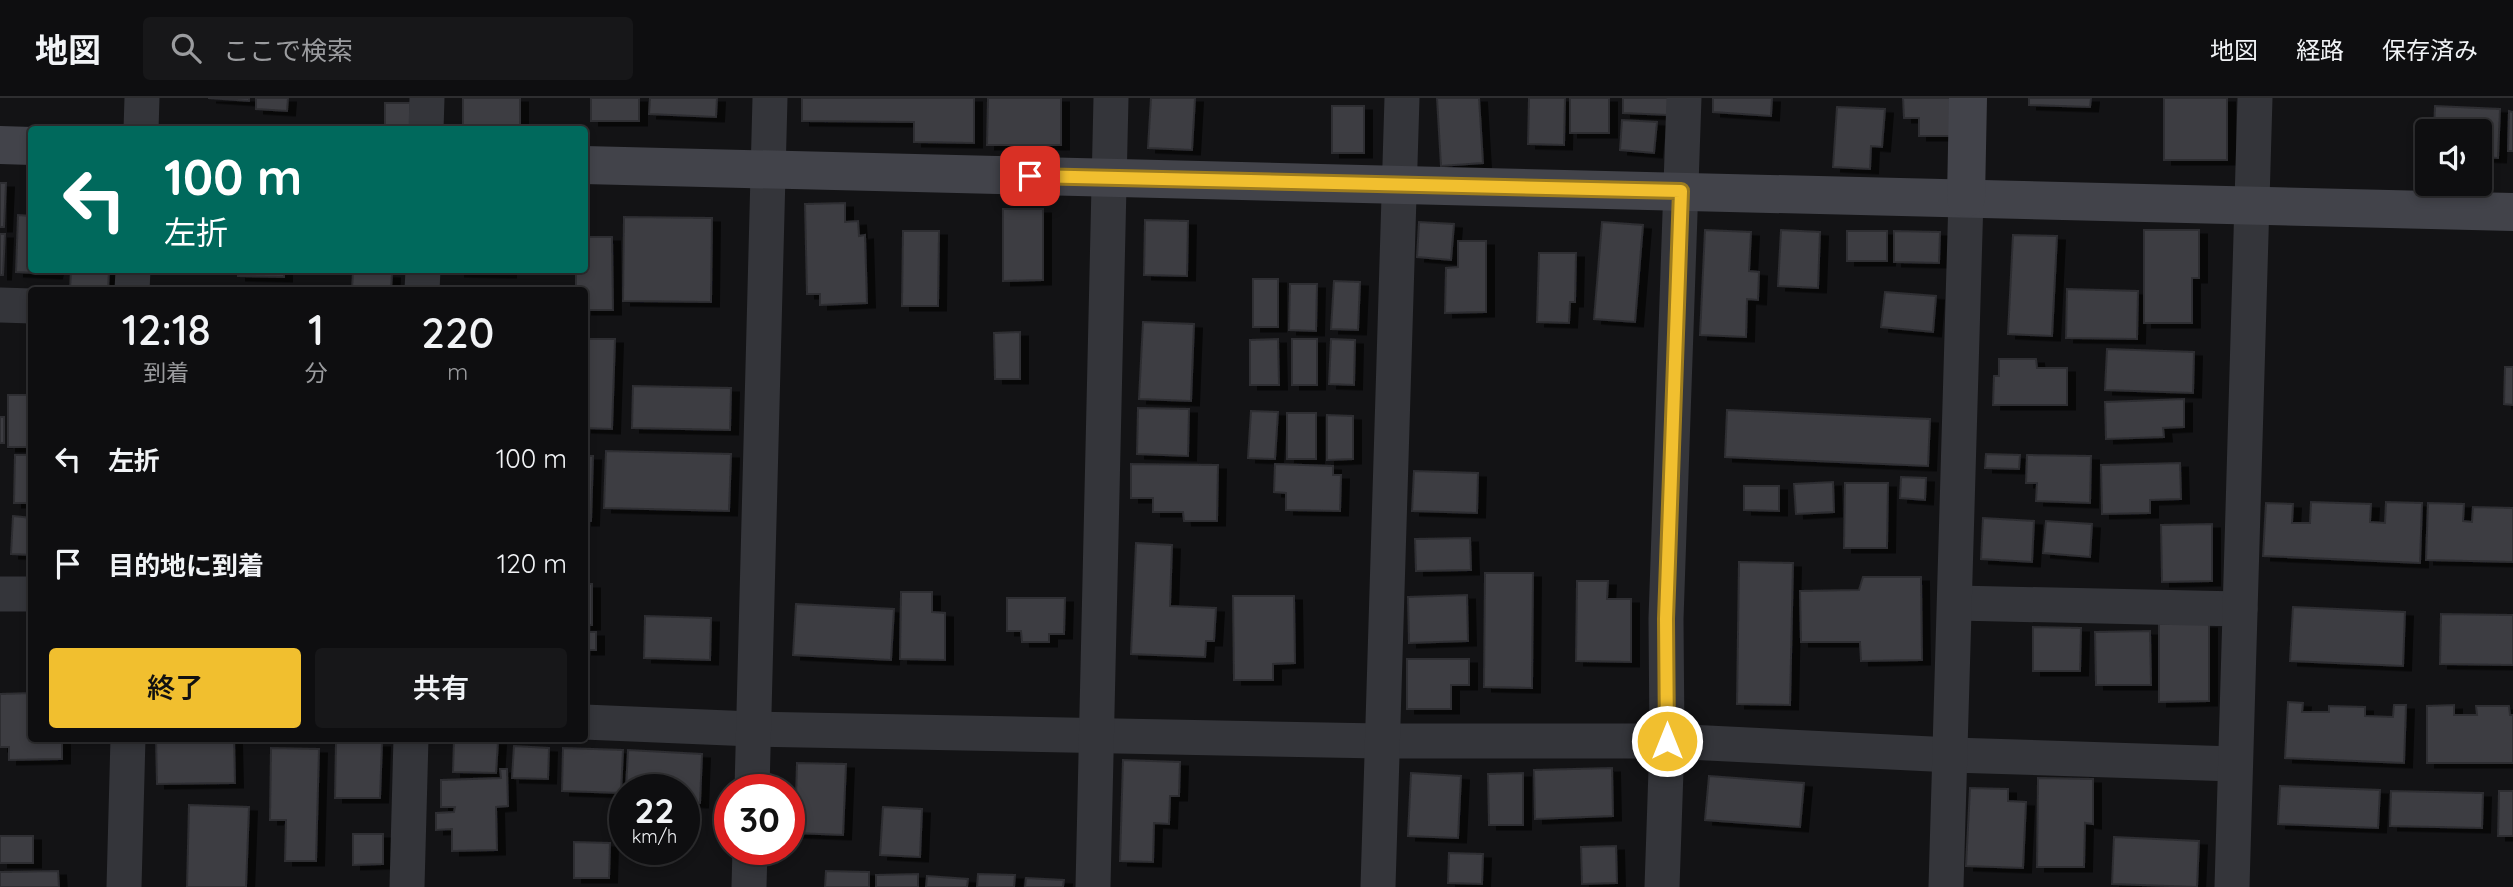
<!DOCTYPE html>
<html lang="ja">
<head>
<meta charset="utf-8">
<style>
  body { margin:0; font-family:Quicksand,"Noto Sans JP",sans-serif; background:#171719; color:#f1f3f6; height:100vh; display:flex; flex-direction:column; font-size:26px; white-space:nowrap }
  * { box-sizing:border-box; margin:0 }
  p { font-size:23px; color:#9b9c9f }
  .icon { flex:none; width:38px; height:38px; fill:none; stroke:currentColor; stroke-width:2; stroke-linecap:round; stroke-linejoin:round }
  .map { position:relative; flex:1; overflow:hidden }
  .sheet { position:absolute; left:28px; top:189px; width:560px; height:455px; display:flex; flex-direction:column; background:#0e0e10; border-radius:7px; box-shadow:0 4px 10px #0003,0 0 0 2px #2e2e30 }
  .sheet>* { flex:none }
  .hud { position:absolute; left:28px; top:28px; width:560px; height:147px; border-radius:7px; box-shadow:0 4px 10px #0003,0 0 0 2px #2e2e30; background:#00695c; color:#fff; overflow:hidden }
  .fabs { position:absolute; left:2415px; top:21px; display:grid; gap:14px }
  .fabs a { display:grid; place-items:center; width:77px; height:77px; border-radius:7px; background:#0e0e10; box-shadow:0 4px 10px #0003,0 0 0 2px #2e2e30; font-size:35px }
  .speed { position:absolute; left:609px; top:676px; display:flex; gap:14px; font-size:35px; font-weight:700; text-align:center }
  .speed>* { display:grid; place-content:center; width:91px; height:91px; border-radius:50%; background:#0e0e10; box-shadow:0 4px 10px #0003,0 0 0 2px #2e2e30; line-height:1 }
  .speed small { font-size:18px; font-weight:400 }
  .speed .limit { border:10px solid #d22; background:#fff; color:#111 }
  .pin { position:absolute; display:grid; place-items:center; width:60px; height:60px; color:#fff; margin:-30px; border-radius:14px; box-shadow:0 4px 10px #0006 }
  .me { position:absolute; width:77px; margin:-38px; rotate:0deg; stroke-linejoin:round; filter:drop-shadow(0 0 5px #0008) }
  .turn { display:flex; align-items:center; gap:24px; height:147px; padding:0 21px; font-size:32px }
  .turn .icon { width:91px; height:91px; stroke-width:2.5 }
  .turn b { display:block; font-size:49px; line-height:60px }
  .eta { display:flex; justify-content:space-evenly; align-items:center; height:119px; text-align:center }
  .eta b { font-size:42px; font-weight:600; line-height:49px }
  .primary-button { display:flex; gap:14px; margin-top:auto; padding:14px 21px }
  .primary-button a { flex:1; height:80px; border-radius:7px; background:#f1bf2f; color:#111; font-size:28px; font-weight:600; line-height:80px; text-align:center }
  .primary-button a+a { background:#171719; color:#f1f3f6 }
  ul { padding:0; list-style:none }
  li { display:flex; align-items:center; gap:21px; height:105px; padding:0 21px }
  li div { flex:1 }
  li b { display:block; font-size:26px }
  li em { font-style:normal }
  header { display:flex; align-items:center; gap:42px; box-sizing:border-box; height:98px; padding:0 35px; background:#0e0e10; border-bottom:2px solid #2e2e30 }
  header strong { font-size:33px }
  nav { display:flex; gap:38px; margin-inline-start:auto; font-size:24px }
  .search { width:490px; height:63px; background:#171719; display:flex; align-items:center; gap:18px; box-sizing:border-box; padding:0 24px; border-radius:7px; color:#9b9c9f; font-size:26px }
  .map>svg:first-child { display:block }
</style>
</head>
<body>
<header>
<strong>地図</strong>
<div class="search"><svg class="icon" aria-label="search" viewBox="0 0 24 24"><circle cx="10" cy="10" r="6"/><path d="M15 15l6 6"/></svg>ここで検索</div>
<nav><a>地図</a><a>経路</a><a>保存済み</a></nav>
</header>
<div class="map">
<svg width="2513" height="789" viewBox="0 0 2513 789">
  <defs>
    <filter id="shadow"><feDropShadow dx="8" dy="4.5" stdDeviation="0" flood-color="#0009"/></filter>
  </defs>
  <rect width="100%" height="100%" fill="#131315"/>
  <!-- building -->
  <g fill="#3d3d42" stroke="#2d2d31" stroke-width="2" filter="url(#shadow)">
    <path d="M208 0H249V3Z"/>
    <path d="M256 0H288L287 13 256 11Z"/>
    <rect x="463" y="0" width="57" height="32"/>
    <rect x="591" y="0" width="48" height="23"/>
    <path d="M650 0H717L716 19 649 16Z"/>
    <path d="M802 0H974V45L914 44V24L802 23Z"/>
    <path d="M988 0H1061V47H987Z"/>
    <path d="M1151 0H1195L1192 52 1148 50Z"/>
    <path d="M1437 0H1479L1483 65 1441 68Z"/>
    <path d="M1529 0H1565L1564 47 1528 46Z"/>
    <rect x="1570" y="0" width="39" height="35"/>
    <path d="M1623 0H1669L1668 17 1623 15Z"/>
    <path d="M1713 0H1772L1771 18 1713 14Z"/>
    <path d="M1903 0H1951V38H1919V20H1904Z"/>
    <path d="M2029 0H2091L2090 9 2029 7Z"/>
    <rect x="2164" y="0" width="63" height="62"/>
    <rect x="385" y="5" width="25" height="27"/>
    <rect x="1332" y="8" width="32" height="47"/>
    <path d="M2435 8 2500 11 2498 60 2480 59V33H2434Z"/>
    <path d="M1837 9 1885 11 1882 49 1871 48 1870 71 1833 69Z"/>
    <path d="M2509 13 2513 14V53H2508Z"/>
    <path d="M1622 22 1657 24 1654 55 1620 52Z"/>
    <path d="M0 85H6L4 129H0Z"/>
    <path d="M845 105V124L858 123 859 138 865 137 867 205 820 207V196H807L805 106Z"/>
    <path d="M1003 111H1043V182L1003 183Z"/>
    <path d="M18 117 32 118V172H55L54 176 16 174Z"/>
    <path d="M624 119 712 120 711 204 623 203Z"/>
    <path d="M1145 122 1188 123 1187 178 1144 177Z"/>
    <path d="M1419 124 1454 126 1451 162 1417 159Z"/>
    <path d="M1602 124 1643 127 1635 224 1594 221Z"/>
    <path d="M1705 132 1751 134 1749 173 1759 174 1758 202 1747 201 1746 239 1700 237Z"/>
    <path d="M1781 132 1820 134 1818 190 1778 188Z"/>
    <path d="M2144 132H2199V180H2192V225H2144Z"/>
    <path d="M903 133H939L938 208H902Z"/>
    <rect x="1847" y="133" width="40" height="30"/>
    <path d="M1894 133 1940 134 1939 165 1894 164Z"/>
    <path d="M0 136H5L3 177H0Z"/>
    <path d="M2013 137 2057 138 2052 238 2008 236Z"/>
    <path d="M584 139H612L613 212H584V192H576V172H584Z"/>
    <path d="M1458 143H1486V214L1445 215 1446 170 1458 169Z"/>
    <path d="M1539 155H1576L1575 204H1570L1569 225 1537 224Z"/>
    <path d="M71 172H109L108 192H70Z"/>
    <path d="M238 172H284V179L238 178Z"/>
    <path d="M457 172H508V175L457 174Z"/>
    <path d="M353 174 392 176 391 192H352Z"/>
    <rect x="1253" y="181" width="25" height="48"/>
    <path d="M1334 183 1360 184 1358 232 1331 231Z"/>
    <path d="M1290 186H1317L1316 233 1289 232Z"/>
    <rect x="189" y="189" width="43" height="3"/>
    <path d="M2067 191 2138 193 2137 241 2066 240Z"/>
    <path d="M1885 194 1936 198 1933 234 1881 229Z"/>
    <path d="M1143 224 1194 226 1191 303 1139 301Z"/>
    <path d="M1020 234V281H995L994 235Z"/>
    <path d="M584 241H615L612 331 584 330Z"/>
    <path d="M1278 241 1279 287H1250V242Z"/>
    <rect x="1292" y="241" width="25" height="46"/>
    <path d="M1331 241 1355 242 1354 287 1329 286Z"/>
    <path d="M2107 251 2194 254 2193 295 2105 292Z"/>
    <path d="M1999 261H2036L2037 270H2067V307H1993L1994 278H1999Z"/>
    <path d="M2505 269H2513V307L2504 306Z"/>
    <path d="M633 288 731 290 730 332 632 330Z"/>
    <rect x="8" y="297" width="24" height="52"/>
    <path d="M2184 301V329L2163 330 2164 339 2106 341 2105 304Z"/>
    <path d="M1138 310 1189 311 1188 358 1137 356Z"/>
    <path d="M1727 312 1930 321 1928 368 1725 359Z"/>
    <path d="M1251 313 1278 314 1275 361 1248 360Z"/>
    <rect x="1287" y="315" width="29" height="46"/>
    <path d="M1327 317 1353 318V361L1327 362Z"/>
    <rect x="0" y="319" width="4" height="26"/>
    <path d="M606 353 731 356 729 413 604 410Z"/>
    <path d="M1986 356 2020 357 2019 371 1985 370Z"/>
    <path d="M15 357H32V405H14Z"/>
    <path d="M2027 357 2091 358 2090 405 2036 403 2037 385H2026Z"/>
    <path d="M584 358H593L591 423H584Z"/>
    <path d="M2180 365 2181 401 2150 402V415L2102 416 2101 367Z"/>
    <path d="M1131 366 1218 367 1217 423H1184L1183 414H1153V400H1131Z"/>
    <path d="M1275 366 1333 368V377H1341L1340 413 1286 412V395L1274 394Z"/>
    <path d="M1414 373 1478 375 1477 415 1412 413Z"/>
    <path d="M1901 379 1926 380 1925 402 1900 400Z"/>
    <path d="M1833 384 1834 414 1796 416 1794 386Z"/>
    <path d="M1845 385H1888L1887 450H1844Z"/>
    <path d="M1744 388H1779V413L1744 412Z"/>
    <path d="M2311 404 2371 406 2370 424 2385 425 2386 404 2422 405 2420 465 2263 458 2266 405 2293 406 2292 425H2310Z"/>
    <path d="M2428 405 2464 406 2463 423 2472 424 2473 409 2513 410V464L2426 462Z"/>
    <path d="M13 418 32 420V457L11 456Z"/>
    <path d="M1983 420 2034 423 2032 464 1981 461Z"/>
    <path d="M2046 423 2092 426 2090 459 2043 455Z"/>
    <path d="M2212 426V483L2162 484 2161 427Z"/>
    <path d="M1470 440 1471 472 1416 473 1415 441Z"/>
    <path d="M1136 445 1172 447 1170 508 1216 510 1214 543H1206L1205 559 1131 556Z"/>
    <path d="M1739 464 1793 465 1790 607 1737 606Z"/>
    <path d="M1485 475H1533L1532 590 1484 589Z"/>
    <path d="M1863 479H1921L1922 562 1861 563 1860 544H1801L1800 493 1859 492Z"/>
    <path d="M1577 483H1608L1607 501H1631V564L1576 563Z"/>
    <rect x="584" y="486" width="8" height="41"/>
    <path d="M901 494H932V514L945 515V562L900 561Z"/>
    <path d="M1467 497 1468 543 1409 545 1408 499Z"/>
    <path d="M1233 498H1294L1295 565 1273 566V582H1234Z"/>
    <path d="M1007 500H1065L1064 536H1049V544H1022L1021 533H1007Z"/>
    <path d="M796 506 894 511 891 562 793 557Z"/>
    <path d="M2293 509 2405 514 2403 568 2290 563Z"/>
    <path d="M2441 516 2513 517V567L2440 566Z"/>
    <path d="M645 518 711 520 710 562 644 560Z"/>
    <path d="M2159 526H2209V603L2159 604Z"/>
    <path d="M2033 529 2081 530 2080 573H2033Z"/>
    <path d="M2150 533 2151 587H2096L2095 534Z"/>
    <rect x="584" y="534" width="12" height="18"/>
    <path d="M1407 561H1469V587H1451V611H1407Z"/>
    <path d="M32 595V640H62V661L9 662V649H0V596Z"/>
    <path d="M2288 604 2303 605 2302 614H2329V608L2365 609V618L2393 619 2394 607H2406L2404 665 2285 660Z"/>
    <path d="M2454 607V617H2477L2476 608H2509L2510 617H2513V665H2427V608Z"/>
    <path d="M156 640H234L235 685 157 686Z"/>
    <path d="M454 642 498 643 496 675 453 674Z"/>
    <path d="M336 644 382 645 380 700H335Z"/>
    <path d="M514 648 549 650 548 681 512 680Z"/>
    <path d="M271 650 319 651 316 763H285L286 722H270Z"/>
    <path d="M563 650 623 652 621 695 562 693Z"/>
    <path d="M628 652 702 656 700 705 684 704V691H626Z"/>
    <path d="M1123 662 1180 664 1179 698H1170L1169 726 1154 725 1153 764 1120 763Z"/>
    <path d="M797 665 846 666 843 737 795 735Z"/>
    <path d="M1612 670 1613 718 1535 721 1534 672Z"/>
    <path d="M500 671H507L508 708 496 709 497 752 452 753V731L436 732V715L454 714 455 709H441V682L501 680Z"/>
    <path d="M1411 675 1461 678 1458 740 1408 738Z"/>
    <path d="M1523 675V727H1489L1488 676Z"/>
    <path d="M1709 678 1804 685 1800 729 1705 722Z"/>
    <path d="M2038 680 2093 681V726L2085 725 2084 769H2037Z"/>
    <path d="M2280 688 2380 692 2378 730 2278 726Z"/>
    <path d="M1970 690 2008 691V703L2026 704 2023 770 1966 768Z"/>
    <path d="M2391 693 2483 695 2482 730 2390 728Z"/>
    <path d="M2499 693H2513V738H2498Z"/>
    <path d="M189 707 249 709 246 789H187Z"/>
    <path d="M883 709 922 711 920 759 880 757Z"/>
    <path d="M353 736H383V766L353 767Z"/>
    <rect x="0" y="738" width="33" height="27"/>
    <path d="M2114 739 2199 743 2197 789 2112 786Z"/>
    <path d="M574 744 610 745 609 780H574Z"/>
    <path d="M1616 748 1617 785 1582 786 1581 749Z"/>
    <path d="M1449 755 1483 756 1482 786 1448 785Z"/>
    <path d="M58 773 59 789H0V774Z"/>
    <path d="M826 773 869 774V789H825Z"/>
    <path d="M918 776V789H876V777Z"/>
    <path d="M978 776 1015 777 1014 789H977Z"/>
    <path d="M927 778 968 781 967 789H926Z"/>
    <path d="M1026 780 1064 782 1063 789H1025Z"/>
  </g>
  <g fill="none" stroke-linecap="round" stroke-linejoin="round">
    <!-- street -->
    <g stroke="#34353a" stroke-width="35">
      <path d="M141 32 142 0"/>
      <path d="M426 32 427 0"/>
      <path d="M132 192 133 172"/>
      <path d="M422 192 423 172"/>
      <path d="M0 207 32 208"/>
      <path d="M0 496H32"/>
      <path d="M1956 505 2240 511"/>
      <path d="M584 624 753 631 1381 643H1667L1952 657 2235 666"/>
      <path d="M752 691 770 0"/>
      <path d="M124 789 128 640"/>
      <path d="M407 789 411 640"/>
      <path d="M749 789 750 751"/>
      <path d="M1093 789 1111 0"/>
      <path d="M1378 789 1402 0"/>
      <path d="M1662 789 1667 643 1666 521 1684 0"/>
      <path d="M1946 789 1966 100"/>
      <path d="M2232 789 2255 0"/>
    </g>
    <!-- secondary -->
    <g stroke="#42434a" stroke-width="38">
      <path d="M0 47 32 48"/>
      <path d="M584 67 2513 114"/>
      <path d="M1966 100 1968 0"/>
    </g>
  </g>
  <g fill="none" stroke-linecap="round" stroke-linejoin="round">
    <defs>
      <path id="route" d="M1030 78 1681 93 1666 521 1667 643"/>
    </defs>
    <!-- route casing -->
    <use href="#route" stroke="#9d7c1f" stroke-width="18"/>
    <!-- route -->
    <use href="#route" stroke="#f1bf2f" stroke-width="12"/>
  </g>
</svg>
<div class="fabs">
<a><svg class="icon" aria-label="sound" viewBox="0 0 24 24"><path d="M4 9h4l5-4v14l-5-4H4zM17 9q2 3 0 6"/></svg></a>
</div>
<div class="speed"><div>22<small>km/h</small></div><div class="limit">30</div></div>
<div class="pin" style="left:1030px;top:78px;background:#d93025"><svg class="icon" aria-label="arrive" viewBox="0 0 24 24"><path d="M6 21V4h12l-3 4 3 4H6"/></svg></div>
<svg class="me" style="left:1667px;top:643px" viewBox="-20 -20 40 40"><circle r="17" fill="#f1bf2f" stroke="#fff" stroke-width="3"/><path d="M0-11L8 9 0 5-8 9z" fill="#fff"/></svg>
<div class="hud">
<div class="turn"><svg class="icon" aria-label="left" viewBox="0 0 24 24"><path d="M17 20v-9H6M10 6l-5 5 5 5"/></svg><div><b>100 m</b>左折</div></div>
</div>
<section class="sheet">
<div class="eta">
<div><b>12:18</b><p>到着</p></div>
<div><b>1</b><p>分</p></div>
<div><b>220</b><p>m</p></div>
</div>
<ul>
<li><svg class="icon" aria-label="left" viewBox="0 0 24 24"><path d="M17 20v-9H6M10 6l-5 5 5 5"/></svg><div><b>左折</b></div><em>100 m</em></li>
<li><svg class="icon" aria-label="arrive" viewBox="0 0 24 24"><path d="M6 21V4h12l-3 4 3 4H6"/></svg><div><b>目的地に到着</b></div><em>120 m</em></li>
</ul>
<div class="primary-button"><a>終了</a><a>共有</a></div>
</section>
</div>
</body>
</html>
